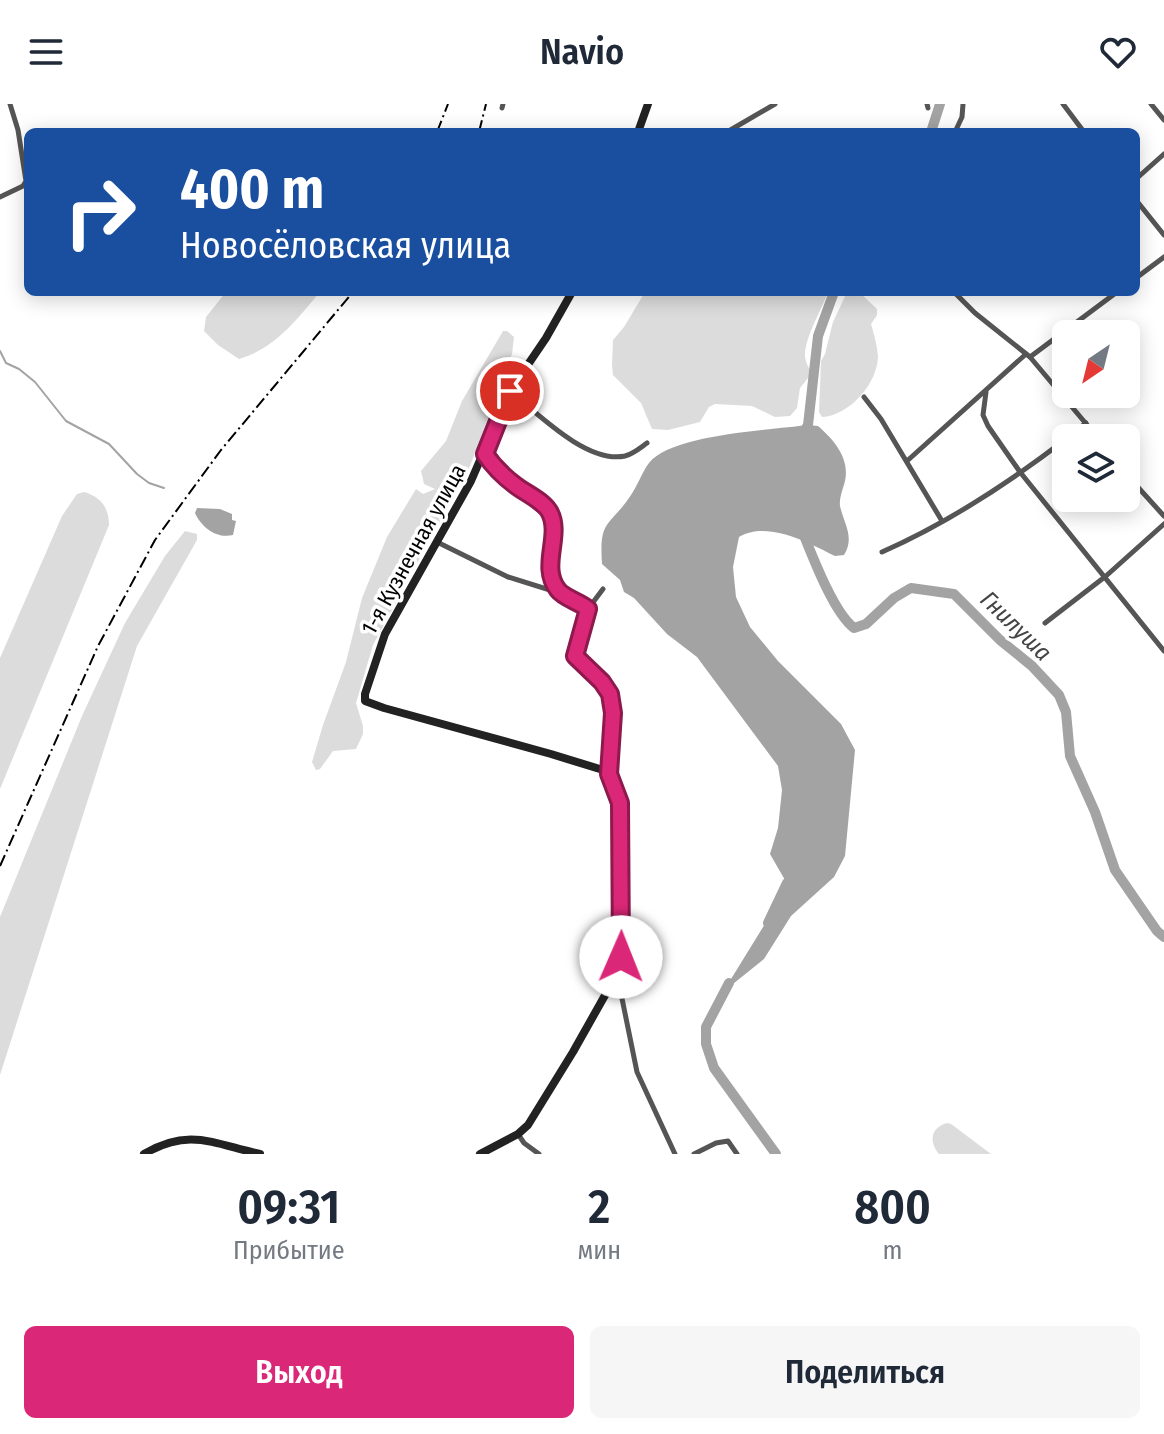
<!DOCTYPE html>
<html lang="ru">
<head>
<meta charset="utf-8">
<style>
  body { margin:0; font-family:"Fira Sans Condensed",sans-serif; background:#f6f6f7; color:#1f2937; height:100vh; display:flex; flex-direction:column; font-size:30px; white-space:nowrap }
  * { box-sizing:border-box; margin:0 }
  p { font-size:26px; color:#747a83 }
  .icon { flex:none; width:44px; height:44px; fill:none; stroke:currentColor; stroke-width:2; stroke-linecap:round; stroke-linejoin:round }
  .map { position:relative; height:1050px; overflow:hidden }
  .side { display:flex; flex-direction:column; background:#fff; flex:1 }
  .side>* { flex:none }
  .banner { position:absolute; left:24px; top:24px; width:1116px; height:168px; border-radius:12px; box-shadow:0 4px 20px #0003; background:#1a4fa0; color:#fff; overflow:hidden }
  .needle { width:52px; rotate:215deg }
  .tools { position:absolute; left:1052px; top:216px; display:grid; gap:16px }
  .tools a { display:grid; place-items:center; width:88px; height:88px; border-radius:12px; background:#fff; box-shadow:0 4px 20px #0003; font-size:40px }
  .pin { position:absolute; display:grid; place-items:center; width:68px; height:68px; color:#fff; margin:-34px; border:4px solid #fff; border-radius:50%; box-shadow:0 2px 8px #0007 }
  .me { position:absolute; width:88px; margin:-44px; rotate:1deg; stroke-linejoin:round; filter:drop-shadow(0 0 6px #0008) }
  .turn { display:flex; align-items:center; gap:28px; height:168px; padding:0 24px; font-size:36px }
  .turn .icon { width:104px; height:104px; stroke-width:2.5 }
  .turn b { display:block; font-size:56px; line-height:68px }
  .eta { display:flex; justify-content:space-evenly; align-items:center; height:136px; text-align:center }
  .eta b { font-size:48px; font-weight:600; line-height:56px }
  .action { display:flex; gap:16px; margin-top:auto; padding:16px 24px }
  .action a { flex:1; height:92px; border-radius:12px; background:#db2777; color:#fff; font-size:32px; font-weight:600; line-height:92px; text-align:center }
  .action a+a { background:#f6f6f7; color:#1f2937 }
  header { display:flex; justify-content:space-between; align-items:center; height:104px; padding:0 24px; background:#fff; font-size:36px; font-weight:600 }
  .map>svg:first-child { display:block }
</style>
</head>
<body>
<header><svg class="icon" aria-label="menu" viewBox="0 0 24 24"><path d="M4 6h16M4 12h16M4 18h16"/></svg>Navio<svg class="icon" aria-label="heart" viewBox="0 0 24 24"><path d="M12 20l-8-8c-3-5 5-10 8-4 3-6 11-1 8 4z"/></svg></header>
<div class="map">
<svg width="1164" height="1050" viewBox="0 0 1164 1050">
  <rect width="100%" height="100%" fill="#fff"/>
  <!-- green -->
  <g fill="#dcdcdc">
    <path d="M226 188H320C297 215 276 244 239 255L218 241 204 227 206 213Z"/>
    <path d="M645 188H828C822 205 800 242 806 257 807 262 810 265 812 269L800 284 797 304 790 312 775 313 752 302 715 300 709 303 700 318 668 326 652 325 641 299 613 271 612 261 613 236 624 223Z"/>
    <path d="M847 188H859L877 205V211L871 220C874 230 877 241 878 252 878 279 849 312 822 313L819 308 821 257 825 250 833 218Z"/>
    <path d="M503 227H507L514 233 512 250 470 362 373 541 356 599 363 622V630L356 645 333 647 320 665 316 666 312 658 323 621 346 558 362 494 387 433 416 385 423 390 435 385 424 380 421 367 446 337 462 297Z"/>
    <path d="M84 388C101 393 109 404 109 421L0 685V554L62 412 77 390Z"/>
    <path d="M185 427 197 430V436L137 542 0 971V813L82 612 125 519 165 452Z"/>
    <path d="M947 1019 951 1020 991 1050H939C929 1038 930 1024 947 1019Z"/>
  </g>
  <!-- water -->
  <g fill="#a3a3a3">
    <path d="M808 321 818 322C834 336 850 354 845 377 843 385 839 394 840 402 844 420 855 433 844 451L835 452C809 439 767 416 739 433L733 463 736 493 750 523 778 557 841 620 855 646 845 752 834 773 791 812 764 855 723 888 781 794 785 776 770 750 778 724 782 686 778 662 697 553 667 530 634 494 624 488 620 476 602 460C599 414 609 424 631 391 638 381 642 368 649 359 671 330 772 326 808 321Z"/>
    <path d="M197 404 220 405 232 410V416L236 417 233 431C217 435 202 424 195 409Z"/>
  </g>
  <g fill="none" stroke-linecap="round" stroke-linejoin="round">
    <!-- stream -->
    <path stroke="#a3a3a3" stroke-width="2" d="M0 247 6 259 19 265 35 278 66 317 109 340 137 370 149 379 164 384"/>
    <!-- river -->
    <g stroke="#a3a3a3" stroke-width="10">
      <path d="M931 28 940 0"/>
      <path d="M803 330 808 321 818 232 834 188"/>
      <path d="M803 429C813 454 834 509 854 524L866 520 894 494 911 484 954 490 1000 536 1032 562 1059 591 1066 608 1070 652 1095 708 1115 766 1157 827 1164 833"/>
      <path d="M768 819 787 779"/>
      <path d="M729 879 706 923V940L714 964 776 1050"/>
    </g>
    <!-- street -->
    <g stroke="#555" stroke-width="5">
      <path d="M927 0 928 4"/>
      <path d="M1063 0 1084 28"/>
      <path d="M1151 0 1164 16"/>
      <path d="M502 4 503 0"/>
      <path d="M727 28 775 0"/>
      <path d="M955 28 962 13 963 0"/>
      <path d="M1136 75 1164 50"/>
      <path d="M0 93 23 82 26 77 18 26 10 0"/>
      <path d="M1136 96 1164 131"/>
      <path d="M1136 174 1164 153"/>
      <path d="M954 188 975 209 1030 253 1098 334"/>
      <path d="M1030 253 1117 188"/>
      <path d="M510 287C537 309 587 360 625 352 633 350 640 344 647 339"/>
      <path d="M986 288 983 311 988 322 1020 368 1164 547"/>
      <path d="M864 293 881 315 942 417"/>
      <path d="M1067 334 1086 319"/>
      <path d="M485 350 499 368 545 402 551 411 550 469 559 489"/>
      <path d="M907 357 1026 250"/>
      <path d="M1126 370 1164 412"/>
      <path d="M437 438 508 473 569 492 588 505"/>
      <path d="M882 448C948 419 1010 378 1066 335"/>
      <path d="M603 485 588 505 575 552C584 561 595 570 603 580 622 602 611 642 609 669"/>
      <path d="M1045 519 1106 472 1164 420"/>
      <path d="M617 870 637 968 675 1050"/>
      <path d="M518 1030 524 1039 539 1050"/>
      <path d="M694 1050 716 1039 728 1037 737 1050"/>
    </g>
    <!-- secondary -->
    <g stroke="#222" stroke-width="8">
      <path d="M638 28 648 0"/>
      <path d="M144 1050C189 1023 214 1040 260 1050"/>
      <path d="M480 1050 518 1030 528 1021 573 948 617 870 621 853 622 807 617 688 609 670 603 666 551 650 384 604 365 597V590L385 530 471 377 510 287 546 234 572 188"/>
    </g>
    <!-- rail -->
    <g stroke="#000" stroke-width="2" stroke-dasharray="12 4 2 4" stroke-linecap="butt">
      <path d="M437 28 448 0"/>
      <path d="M479 28 486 0"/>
      <path d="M0 762 98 542 155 436 221 346 353 188"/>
    </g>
  </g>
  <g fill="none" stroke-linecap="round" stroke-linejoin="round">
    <defs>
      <path id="route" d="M510 287 485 350C493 362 503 372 515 381 525 389 542 396 549 407 563 431 539 462 558 486 564 494 580 498 588 505L575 552 602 578 610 590 613 609 609 670 620 699 621 853"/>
    </defs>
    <!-- route casing -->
    <use href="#route" stroke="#8e194d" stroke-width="20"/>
    <!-- route -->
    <use href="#route" stroke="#db2777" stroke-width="14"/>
  </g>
  <g text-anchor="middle" stroke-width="7" stroke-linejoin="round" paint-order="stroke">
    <!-- street labels -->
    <g font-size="22" fill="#000" stroke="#fff">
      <text transform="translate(413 445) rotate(-61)" y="8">1-я Кузнечная улица</text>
    </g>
    <!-- water labels -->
    <g font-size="24" font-style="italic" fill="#444" stroke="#fff">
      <text transform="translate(1016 522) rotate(44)" y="8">Гнилуша</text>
    </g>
  </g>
</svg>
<div class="tools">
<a><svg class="needle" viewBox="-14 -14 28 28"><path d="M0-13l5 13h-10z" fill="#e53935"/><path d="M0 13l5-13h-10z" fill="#747a83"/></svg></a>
<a><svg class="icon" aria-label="layers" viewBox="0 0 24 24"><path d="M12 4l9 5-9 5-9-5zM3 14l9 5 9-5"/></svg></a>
</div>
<div class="pin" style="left:510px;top:287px;background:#d93025"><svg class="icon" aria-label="arrive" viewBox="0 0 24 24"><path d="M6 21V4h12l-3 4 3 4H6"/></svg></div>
<svg class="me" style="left:621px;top:853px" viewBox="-20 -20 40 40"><circle r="19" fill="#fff"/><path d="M0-13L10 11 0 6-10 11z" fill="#db2777"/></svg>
<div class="banner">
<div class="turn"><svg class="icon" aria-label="right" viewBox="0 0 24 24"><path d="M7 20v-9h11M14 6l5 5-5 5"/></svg><div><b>400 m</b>Новосёловская улица</div></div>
</div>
</div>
<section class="side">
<div class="eta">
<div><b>09:31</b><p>Прибытие</p></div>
<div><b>2</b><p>мин</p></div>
<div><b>800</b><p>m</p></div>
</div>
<div class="action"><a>Выход</a><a>Поделиться</a></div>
</section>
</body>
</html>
